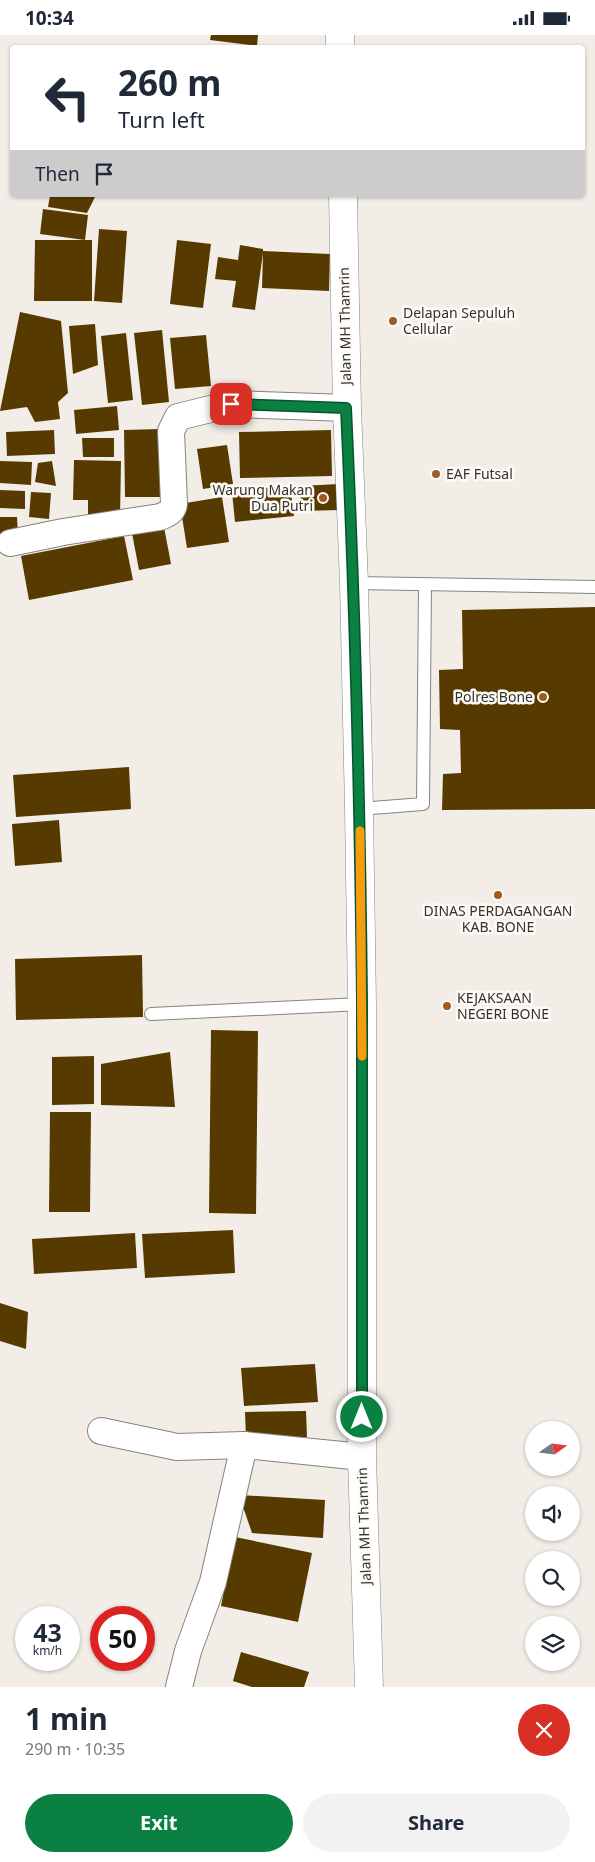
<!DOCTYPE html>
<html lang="en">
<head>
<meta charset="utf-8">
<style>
  body { margin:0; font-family:"Noto Sans",sans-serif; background:#f2f2f3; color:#1f2937; height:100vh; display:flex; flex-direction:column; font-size:19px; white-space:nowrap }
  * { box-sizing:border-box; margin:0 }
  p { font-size:16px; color:#747a83 }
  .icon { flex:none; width:28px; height:28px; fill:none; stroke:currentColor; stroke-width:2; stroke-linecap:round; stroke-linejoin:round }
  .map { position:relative; height:1652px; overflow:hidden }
  .drawer { display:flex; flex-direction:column; background:#fff; flex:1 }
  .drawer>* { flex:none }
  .guide { position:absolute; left:10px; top:10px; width:575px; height:152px; border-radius:5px; box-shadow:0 1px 4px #0004; background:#fff; color:#1f2937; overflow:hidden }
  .needle { width:32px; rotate:76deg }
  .fabs { position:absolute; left:525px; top:1386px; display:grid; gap:10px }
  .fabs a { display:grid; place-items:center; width:55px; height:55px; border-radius:50%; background:#fff; box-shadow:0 1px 4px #0004; font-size:25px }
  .speed { position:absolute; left:15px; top:1571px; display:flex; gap:10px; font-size:25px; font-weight:700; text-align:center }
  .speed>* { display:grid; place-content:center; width:65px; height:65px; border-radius:50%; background:#fff; box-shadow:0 1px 4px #0004; line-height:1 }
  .speed small { font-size:12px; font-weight:400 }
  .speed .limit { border:8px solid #d22; background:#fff; color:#111 }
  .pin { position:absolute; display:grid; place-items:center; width:42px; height:42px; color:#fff; margin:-21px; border-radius:10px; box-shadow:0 2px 8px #0006 }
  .me { position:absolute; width:55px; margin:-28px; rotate:0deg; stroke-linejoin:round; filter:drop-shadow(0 0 4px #0008) }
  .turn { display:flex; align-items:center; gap:18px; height:105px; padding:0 25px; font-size:22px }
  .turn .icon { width:65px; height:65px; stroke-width:2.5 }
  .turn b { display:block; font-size:35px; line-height:42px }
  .then { display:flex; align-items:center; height:48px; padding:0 25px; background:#0003; gap:10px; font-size:19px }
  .round { display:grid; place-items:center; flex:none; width:52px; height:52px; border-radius:26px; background:#f2f2f3 }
  .head { display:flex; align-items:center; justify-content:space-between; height:85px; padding:0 25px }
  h1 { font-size:30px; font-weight:700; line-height:38px }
  .action { display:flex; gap:10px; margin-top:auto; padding:10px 25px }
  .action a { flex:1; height:58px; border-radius:30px; background:#0b8043; color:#fff; font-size:20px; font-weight:700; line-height:58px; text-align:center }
  .action a+a { background:#f2f2f3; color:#1f2937 }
  .status { display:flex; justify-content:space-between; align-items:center; height:35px; padding:0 25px; background:#fff; direction:ltr }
  .status svg { height:14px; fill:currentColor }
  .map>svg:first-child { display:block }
</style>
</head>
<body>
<div class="status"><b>10:34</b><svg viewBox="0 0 49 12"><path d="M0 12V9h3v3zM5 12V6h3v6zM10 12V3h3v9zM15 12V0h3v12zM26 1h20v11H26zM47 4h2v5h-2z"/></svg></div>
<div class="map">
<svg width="595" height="1652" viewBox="0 0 595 1652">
  <rect width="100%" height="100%" fill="#f2eee7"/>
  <!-- building -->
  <g fill="#563a00">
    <path d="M211 0H258L257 11 210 5Z"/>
    <path d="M50 160H96L87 178 48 172Z"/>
    <path d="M43 174 88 180 85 205 40 199Z"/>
    <path d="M99 194 127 196 122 268 94 266Z"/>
    <path d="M35 205H92V266H34Z"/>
    <path d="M177 205 211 209 203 273 170 269Z"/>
    <path d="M240 210 263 214V216L330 219 329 256 262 253 263 218 255 275 232 272 236 246 215 244 218 222 238 225Z"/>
    <path d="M20 277 61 286 68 358 58 367 60 384 35 387 27 372 0 376Z"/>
    <path d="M95 289 98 330 73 339 69 291Z"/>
    <path d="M162 295 169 367 142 370 134 298Z"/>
    <path d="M126 298 133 365 108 368 101 301Z"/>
    <path d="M206 300 211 351 175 354 170 303Z"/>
    <path d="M117 371 119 395 76 399 74 375Z"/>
    <path d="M160 394 161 462H125L124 395Z"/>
    <path d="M54 395 55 419 7 421 6 397Z"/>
    <path d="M331 395 332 441 240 443 239 397Z"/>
    <path d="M82 403H114V422H83Z"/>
    <path d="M227 410 233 449 203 454 197 414Z"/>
    <path d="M74 425 121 426 120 482 88 481V465H73Z"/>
    <path d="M0 426 32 427 31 450 0 448Z"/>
    <path d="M52 426 56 451 35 447 38 428Z"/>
    <path d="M339 449 340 475 301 476 300 451Z"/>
    <path d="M290 450 294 481 235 487 232 457Z"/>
    <path d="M0 455 25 456V474L0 473Z"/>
    <path d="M31 457 51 458 49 484 29 482Z"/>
    <path d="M222 462 229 507 187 513 180 469Z"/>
    <path d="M0 482H17L18 500H0Z"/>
    <path d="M164 492 171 529 139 535 132 498Z"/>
    <path d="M124 501 133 545 29 565 21 521Z"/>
    <path d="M595 572V774L442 775 443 739 461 738 460 695 440 694 439 635 463 634 462 575Z"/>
    <path d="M129 732 131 774 16 782 13 740Z"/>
    <path d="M59 785 62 827 15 831 12 789Z"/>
    <path d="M142 920 143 982 16 985 15 924Z"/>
    <path d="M211 995 258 996 256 1179 209 1178Z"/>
    <path d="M170 1017 175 1072 101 1070V1029Z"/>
    <path d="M94 1021V1069L52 1070V1022Z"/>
    <path d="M50 1077H91L90 1177H49Z"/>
    <path d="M233 1195 235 1238 145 1243 142 1199Z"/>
    <path d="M135 1198 137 1233 34 1239 32 1204Z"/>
    <path d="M0 1268 28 1277 26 1314 0 1306Z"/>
    <path d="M315 1329 318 1367 244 1371 241 1333Z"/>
    <path d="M306 1376 307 1402 246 1404 245 1377Z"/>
    <path d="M239 1460 325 1465 323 1503 252 1498Z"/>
    <path d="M235 1502 312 1518 298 1587 221 1571Z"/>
    <path d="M241 1617 309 1637 304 1652H252L233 1646Z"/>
  </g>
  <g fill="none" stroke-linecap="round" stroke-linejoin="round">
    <defs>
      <g id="lane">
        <path d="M354 548 595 552"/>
        <path d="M359 774 423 769 425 550"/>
        <path d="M151 979 362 969"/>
      </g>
      <g id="street">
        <path d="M10 508 63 497 160 482C167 479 173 477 174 469L171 396 178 382 231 369 347 373"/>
        <path d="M101 1396 177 1412 244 1410"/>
        <path d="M179 1652 188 1616 213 1547 244 1410 362 1422"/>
      </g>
      <g id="secondary">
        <path d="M340 0V12"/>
        <path d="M343 160 347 373 354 548 359 774 362 969V1422L369 1652"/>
      </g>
    </defs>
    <!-- lane casing -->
    <use href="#lane" stroke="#86837d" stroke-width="14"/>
    <!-- street casing -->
    <use href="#street" stroke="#86837d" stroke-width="28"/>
    <!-- secondary casing -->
    <use href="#secondary" stroke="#86837d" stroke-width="29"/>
    <!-- lane -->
    <use href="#lane" stroke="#fff" stroke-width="12"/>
    <!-- street -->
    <use href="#street" stroke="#fff" stroke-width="26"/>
    <!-- secondary -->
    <use href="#secondary" stroke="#fff" stroke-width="28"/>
  </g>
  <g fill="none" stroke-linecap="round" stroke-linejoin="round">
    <defs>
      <path id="route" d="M231 369 346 373C355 570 360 768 362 966 363 1105 361 1244 362 1382"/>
    </defs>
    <!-- route casing -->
    <use href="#route" stroke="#07532c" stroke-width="12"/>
    <!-- route -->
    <use href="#route" stroke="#0b8043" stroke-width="9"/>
    <!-- slow -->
    <path stroke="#f59e0b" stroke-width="9" d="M360 796 362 1021"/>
  </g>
  <!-- markers -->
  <g fill="#9c5c25" stroke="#fefbf6" stroke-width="2">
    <circle cx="393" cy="286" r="5"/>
    <circle cx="436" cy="439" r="5"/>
    <circle cx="323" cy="463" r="5"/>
    <circle cx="543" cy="662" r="5"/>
    <circle cx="498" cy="860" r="5"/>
    <circle cx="447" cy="971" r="5"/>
  </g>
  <g text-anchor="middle" stroke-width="5" stroke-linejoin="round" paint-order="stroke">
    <!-- poi labels -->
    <g font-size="14" fill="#33322f" stroke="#fefbf6" text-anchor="start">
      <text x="403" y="283">Delapan Sepuluh<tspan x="403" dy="16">Cellular</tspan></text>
      <text x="446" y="444">EAF Futsal</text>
      <text x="313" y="460" text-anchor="end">Warung Makan<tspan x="313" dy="16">Dua Putri</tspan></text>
      <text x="533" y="667" text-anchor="end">Polres Bone</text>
      <text x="498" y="881" text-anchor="middle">DINAS PERDAGANGAN<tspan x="498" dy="16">KAB. BONE</tspan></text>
      <text x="457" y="968">KEJAKSAAN<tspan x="457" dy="16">NEGERI BONE</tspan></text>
    </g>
    <!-- street labels -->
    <g font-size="14" fill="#33322f" stroke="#fefbf6">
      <text transform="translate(345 291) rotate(-91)" y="5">Jalan MH Thamrin</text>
      <text transform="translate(364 1491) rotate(-92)" y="5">Jalan MH Thamrin</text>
    </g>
  </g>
</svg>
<div class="fabs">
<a><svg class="needle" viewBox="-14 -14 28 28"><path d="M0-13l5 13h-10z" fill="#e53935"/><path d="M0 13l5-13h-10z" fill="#747a83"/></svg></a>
<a><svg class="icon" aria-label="sound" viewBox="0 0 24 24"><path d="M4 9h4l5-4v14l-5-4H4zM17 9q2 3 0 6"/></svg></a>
<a><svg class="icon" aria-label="search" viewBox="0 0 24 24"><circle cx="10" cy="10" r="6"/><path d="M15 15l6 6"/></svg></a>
<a><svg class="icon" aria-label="layers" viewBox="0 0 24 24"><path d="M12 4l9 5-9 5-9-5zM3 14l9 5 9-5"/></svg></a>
</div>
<div class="speed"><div>43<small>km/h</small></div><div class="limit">50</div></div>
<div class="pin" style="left:231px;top:369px;background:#d93025"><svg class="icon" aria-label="arrive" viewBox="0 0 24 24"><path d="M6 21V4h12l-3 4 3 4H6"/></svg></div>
<svg class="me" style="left:362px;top:1382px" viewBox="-20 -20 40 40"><circle r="17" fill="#0b8043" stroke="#fff" stroke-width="3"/><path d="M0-11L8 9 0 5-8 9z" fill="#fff"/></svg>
<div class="guide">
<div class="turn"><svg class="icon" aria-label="left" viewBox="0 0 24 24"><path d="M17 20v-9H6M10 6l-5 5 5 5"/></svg><div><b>260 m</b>Turn left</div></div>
<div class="then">Then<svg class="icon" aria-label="arrive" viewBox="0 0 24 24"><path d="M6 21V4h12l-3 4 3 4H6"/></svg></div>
</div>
</div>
<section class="drawer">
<div class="head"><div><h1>1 min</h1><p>290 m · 10:35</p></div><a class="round" style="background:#d93025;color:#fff"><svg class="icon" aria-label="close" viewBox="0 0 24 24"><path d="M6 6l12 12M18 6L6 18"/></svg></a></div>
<div class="action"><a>Exit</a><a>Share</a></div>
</section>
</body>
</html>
